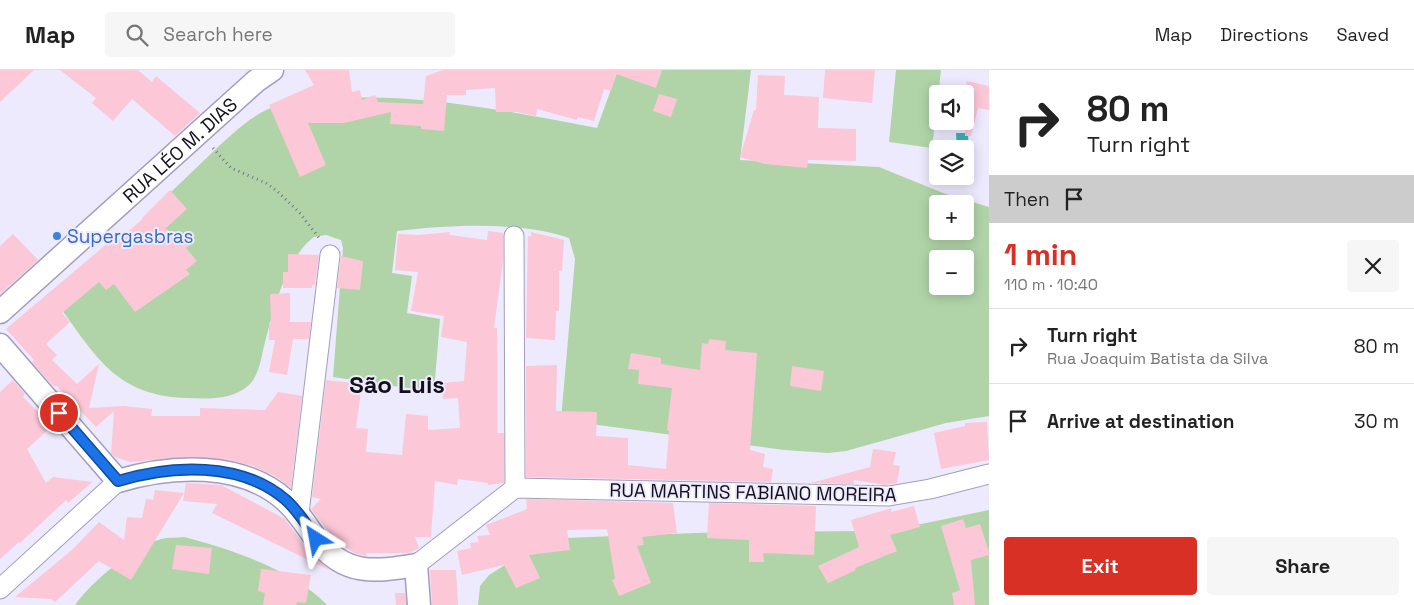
<!DOCTYPE html>
<html lang="en">
<head>
<meta charset="utf-8">
<style>
  body { margin:0; font-family:"Space Grotesk",sans-serif; background:#f6f6f6; color:#222; height:100vh; display:flex; flex-direction:column; font-size:19px; white-space:nowrap }
  * { box-sizing:border-box; margin:0 }
  p { font-size:16px; color:#767676 }
  .icon { flex:none; width:28px; height:28px; fill:none; stroke:currentColor; stroke-width:2; stroke-linecap:round; stroke-linejoin:round }
  .map { position:relative; flex:1; overflow:hidden }
  .details { display:flex; flex-direction:column; background:#fff; width:425px }
  .details>* { flex:none }
  .hud { background:#fff; color:#222; overflow:hidden }
  .fabs { position:absolute; left:929px; top:15px; display:grid; gap:10px }
  .fabs a { display:grid; place-items:center; width:45px; height:45px; border-radius:5px; background:#fff; box-shadow:0 2px 12px #0003; font-size:25px }
  .pin { position:absolute; display:grid; place-items:center; width:42px; height:42px; color:#fff; margin:-21px; border:2px solid #fff; border-radius:50%; box-shadow:0 1px 5px #0007 }
  .me { position:absolute; width:55px; margin:-28px; rotate:326deg; stroke-linejoin:round; filter:drop-shadow(0 0 4px #0008) }
  .turn { display:flex; align-items:center; gap:18px; height:105px; padding:0 15px; font-size:22px }
  .turn .icon { width:65px; height:65px; stroke-width:2.5 }
  .turn b { display:block; font-size:35px; line-height:42px }
  .then { display:flex; align-items:center; height:48px; padding:0 15px; background:#0003; gap:10px; font-size:19px }
  .round { display:grid; place-items:center; flex:none; width:52px; height:52px; border-radius:5px; background:#f6f6f6 }
  .summary { display:flex; align-items:center; justify-content:space-between; height:85px; padding:0 15px }
  h1 { font-size:30px; font-weight:600; line-height:38px; color:#d93025 }
  .primary-button { display:flex; gap:10px; margin-top:auto; padding:10px 15px }
  .primary-button a { flex:1; height:58px; border-radius:5px; background:#d93025; color:#fff; font-size:20px; font-weight:600; line-height:58px; text-align:center }
  .primary-button a+a { background:#f6f6f6; color:#222 }
  ul { padding:0; list-style:none }
  li { display:flex; align-items:center; gap:15px; height:75px; padding:0 15px; border-top:1px solid #e0e0e0 }
  li div { flex:1 }
  li b { display:block; font-size:19px }
  li em { font-style:normal }
  header { display:flex; align-items:center; gap:30px; box-sizing:border-box; height:70px; padding:0 25px; background:#fff; border-bottom:1px solid #e0e0e0 }
  header strong { font-size:24px }
  nav { display:flex; gap:28px; margin-inline-start:auto; font-size:18px }
  .search { width:350px; height:45px; background:#f6f6f6; display:flex; align-items:center; gap:12px; box-sizing:border-box; padding:0 18px; border-radius:5px; color:#767676; font-size:19px }
  main { display:flex; flex:1; min-height:0 }
  .map>svg:first-child { display:block }
</style>
</head>
<body>
<header>
<strong>Map</strong>
<div class="search"><svg class="icon" aria-label="search" viewBox="0 0 24 24"><circle cx="10" cy="10" r="6"/><path d="M15 15l6 6"/></svg>Search here</div>
<nav><a>Map</a><a>Directions</a><a>Saved</a></nav>
</header>
<main>
<div class="map">
<svg width="989" height="535" viewBox="0 0 989 535">
  <rect width="100%" height="100%" fill="#edeafe"/>
  <!-- green -->
  <g fill="#b0d4a8" fill-rule="evenodd">
    <path d="M618 0H751L740 90 879 97 943 123 989 137V346L946 353 846 381 828 383 784 380 561 350 575 189 569 168C519 151 449 155 397 161L392 203 412 206 407 243 440 249 434 322 333 307 343 178 341 170 326 165 314 167C285 188 273 243 264 276 261 289 259 305 249 315 233 330 208 329 187 328 114 326 95 284 56 232L218 77C233 63 248 49 266 40 286 32 305 30 326 29 416 22 508 41 597 58ZM938 134H965V161H938ZM938 189H965V216H938Z"/>
    <path d="M896 0H941L932 78 889 72Z"/>
    <path d="M989 440V535H478L480 516 489 505 522 484 564 468 722 462 876 461 902 458Z"/>
    <path d="M184 467C228 478 296 501 327 535H75C93 510 131 479 161 469 168 467 177 468 184 467Z"/>
  </g>
  <!-- water -->
  <path fill="#38b4b8" d="M956 63H968L969 88H965V79H957Z"/>
  <!-- building -->
  <g fill="#fcc7d7">
    <path d="M0 0H34L0 32Z"/>
    <path d="M60 0H138L152 12 156 6 200 43 175 66 132 29 113 51 92 33 96 28Z"/>
    <path d="M305 0H349L352 22 360 20 362 30 375 25 378 32 423 34 426 6 443 0H662L656 18 616 4 611 21 604 19 594 51 578 47 577 50 537 39 536 46 517 42H496L495 18 466 20V25H447L444 61 421 59V56L390 54 391 42 344 53H308L326 95 300 107 269 35 314 15Z"/>
    <path d="M825 0H875L872 33 823 28Z"/>
    <path d="M758 5 785 6 784 25 819 27 818 58 856 59V91L808 90 807 98 765 94 740 87 754 40H756Z"/>
    <path d="M967 11 989 16V40L978 38 971 66H965V21Z"/>
    <path d="M659 24 677 29 671 47 653 41Z"/>
    <path d="M170 120 187 139 165 159 195 171 186 178 197 191 186 200 190 204 135 242 114 214 106 220 99 212 62 243 70 252 46 274 57 285 52 290 77 314 99 294 89 338 124 336 152 339 151 346H200V338L265 340 278 322 302 326 291 418 273 405 253 396 229 390 183 387 130 392 115 387 111 383 114 341 96 357 56 315 55 317 45 307 32 292 34 290 6 259 109 172 112 175 143 149 142 148Z"/>
    <path d="M488 161 503 163V191L494 258H497V363H504V413L488 415V413L458 409 457 415 435 411 431 467H415L419 478 409 483H366V486L354 483 336 471 311 439 321 429 312 427 326 310 362 314 356 358 368 359 366 382 402 385 406 344 428 346V360L460 358 458 328 443 329 442 313 464 311 467 272 441 267 444 246 411 241 418 202 395 200 398 164 418 165 450 162 449 165 487 170Z"/>
    <path d="M531 162 564 170 562 201H559V241H556L555 270 526 268 528 166 531 167Z"/>
    <path d="M13 164 38 190 0 224V176Z"/>
    <path d="M288 184 319 185 315 215H312V218H283V202H288Z"/>
    <path d="M341 186 363 191 360 220 337 218Z"/>
    <path d="M290 223V252H311L309 269H293L287 305 269 302 275 270H269V253H271L270 224Z"/>
    <path d="M709 269 726 271 725 280 757 283 750 380 765 384 763 397 773 399 771 412 526 407V296L557 295 556 341 597 342 596 366 628 368V395L666 399 669 361 667 360 672 318 638 314 639 300 628 299 631 283 661 288V294L700 300 702 273 708 274Z"/>
    <path d="M792 296 824 301 821 321 790 316Z"/>
    <path d="M13 310 25 324 23 327 52 356 27 379 46 413 53 407 92 412 68 433 66 430 20 473 19 472 0 489V322Z"/>
    <path d="M987 352 989 390 941 399 934 363 965 356V353Z"/>
    <path d="M873 379 896 382 893 395 900 396 897 413 885 415 854 410V414L811 413 870 397Z"/>
    <path d="M186 413 221 415 285 449 306 478 329 500 212 443 217 434 183 431Z"/>
    <path d="M155 420 184 423 131 510 99 491 55 532 51 529 15 527 72 480 99 452 124 470 127 447 142 448 146 429 153 430Z"/>
    <path d="M526 429 673 433 677 463 642 467 644 475 637 476 651 513 619 526 612 510 615 509 607 459 567 460 570 480 529 485 540 508 516 518 504 495 462 505 457 481 471 478 470 473 479 472 477 466 490 465 486 455 527 439Z"/>
    <path d="M709 433 816 436 814 485 763 483 764 492H749V470L707 468Z"/>
    <path d="M914 436 920 457 890 465 897 481 855 498 856 500 828 513 818 496 859 477 851 450 892 438 891 442Z"/>
    <path d="M963 449 966 458 980 454 989 482V485L971 490 975 535H954L952 523 960 520 941 456Z"/>
    <path d="M176 475 212 478 209 504 172 499Z"/>
    <path d="M261 499 311 505 306 533 297 532 296 535H263L265 523 258 521Z"/>
    <path d="M430 500H456L458 535H432Z"/>
    <path d="M395 523H405L406 535H396Z"/>
  </g>
  <g fill="none" stroke-linecap="round" stroke-linejoin="round">
    <defs>
      <g id="minor">
        <path d="M514 166 515 418"/>
        <path d="M299 443 330 185"/>
        <path d="M416 495 515 418 889 426 930 419 989 404"/>
        <path d="M0 519 118 411"/>
      </g>
      <g id="tertiary">
        <path id="s1" d="M0 242 256 11 272 0"/>
        <path d="M0 275 118 411C171 395 241 391 285 430 298 441 306 455 316 469 344 506 375 502 416 495L419 535"/>
      </g>
    </defs>
    <!-- minor casing -->
    <use href="#minor" stroke="#a39dbc" stroke-width="21"/>
    <!-- tertiary casing -->
    <use href="#tertiary" stroke="#a39dbc" stroke-width="25"/>
    <!-- path -->
    <path stroke="#777483" stroke-width="3" stroke-dasharray="1 4" stroke-linecap="butt" d="M213 78 231 98 266 113 277 121 299 142 320 169"/>
    <!-- minor -->
    <use href="#minor" stroke="#fff" stroke-width="19"/>
    <!-- tertiary -->
    <use href="#tertiary" stroke="#fff" stroke-width="22"/>
  </g>
  <g fill="none" stroke-linecap="round" stroke-linejoin="round">
    <defs>
      <path id="route" d="M59 343 118 411C171 395 241 391 286 430 298 441 307 455 316 469"/>
    </defs>
    <!-- route casing -->
    <use href="#route" stroke="#114b97" stroke-width="12"/>
    <!-- route -->
    <use href="#route" stroke="#1a73e8" stroke-width="9"/>
  </g>
  <!-- markers -->
  <circle fill="#3f7fe0" stroke="#edeafe" stroke-width="2" cx="57" cy="166" r="5"/>
  <g text-anchor="middle" stroke-width="4" stroke-linejoin="round" paint-order="stroke">
    <!-- street labels -->
    <g font-size="19" fill="#13101b" stroke="#edeafe">
      <text dy="7" stroke="none"><textPath href="#s1" startOffset="242">RUA LÉO M. DIAS</textPath></text>
      <text transform="translate(753 422) rotate(1)" y="7">RUA MARTINS FABIANO MOREIRA</text>
    </g>
    <!-- shop labels -->
    <g font-size="19" fill="#366cbe" stroke="#edeafe" text-anchor="start">
      <text x="67" y="173">Supergasbras</text>
    </g>
    <!-- district labels -->
    <g font-size="24" font-weight="bold" fill="#13101b" stroke="#edeafe">
      <text x="397" y="323">São Luis</text>
    </g>
  </g>
</svg>
<div class="fabs">
<a><svg class="icon" aria-label="sound" viewBox="0 0 24 24"><path d="M4 9h4l5-4v14l-5-4H4zM17 9q2 3 0 6"/></svg></a>
<a><svg class="icon" aria-label="layers" viewBox="0 0 24 24"><path d="M12 4l9 5-9 5-9-5zM3 14l9 5 9-5"/></svg></a>
<a>+</a>
<a>−</a>
</div>
<div class="pin" style="left:59px;top:343px;background:#d93025"><svg class="icon" aria-label="arrive" viewBox="0 0 24 24"><path d="M6 21V4h12l-3 4 3 4H6"/></svg></div>
<svg class="me" style="left:316px;top:469px" viewBox="-20 -20 40 40"><path d="M0-17L14 15 0 8-14 15z" fill="#1a73e8" stroke="#fff" stroke-width="4"/></svg>
</div>
<section class="details">
<div class="hud">
<div class="turn"><svg class="icon" aria-label="right" viewBox="0 0 24 24"><path d="M7 20v-9h11M14 6l5 5-5 5"/></svg><div><b>80 m</b>Turn right</div></div>
<div class="then">Then<svg class="icon" aria-label="arrive" viewBox="0 0 24 24"><path d="M6 21V4h12l-3 4 3 4H6"/></svg></div>
</div>
<div class="summary"><div><h1>1 min</h1><p>110 m · 10:40</p></div><a class="round"><svg class="icon" aria-label="close" viewBox="0 0 24 24"><path d="M6 6l12 12M18 6L6 18"/></svg></a></div>
<ul>
<li><svg class="icon" aria-label="right" viewBox="0 0 24 24"><path d="M7 20v-9h11M14 6l5 5-5 5"/></svg><div><b>Turn right</b><p>Rua Joaquim Batista da Silva</p></div><em>80 m</em></li>
<li><svg class="icon" aria-label="arrive" viewBox="0 0 24 24"><path d="M6 21V4h12l-3 4 3 4H6"/></svg><div><b>Arrive at destination</b></div><em>30 m</em></li>
</ul>
<div class="primary-button"><a>Exit</a><a>Share</a></div>
</section>
</main>
</body>
</html>
